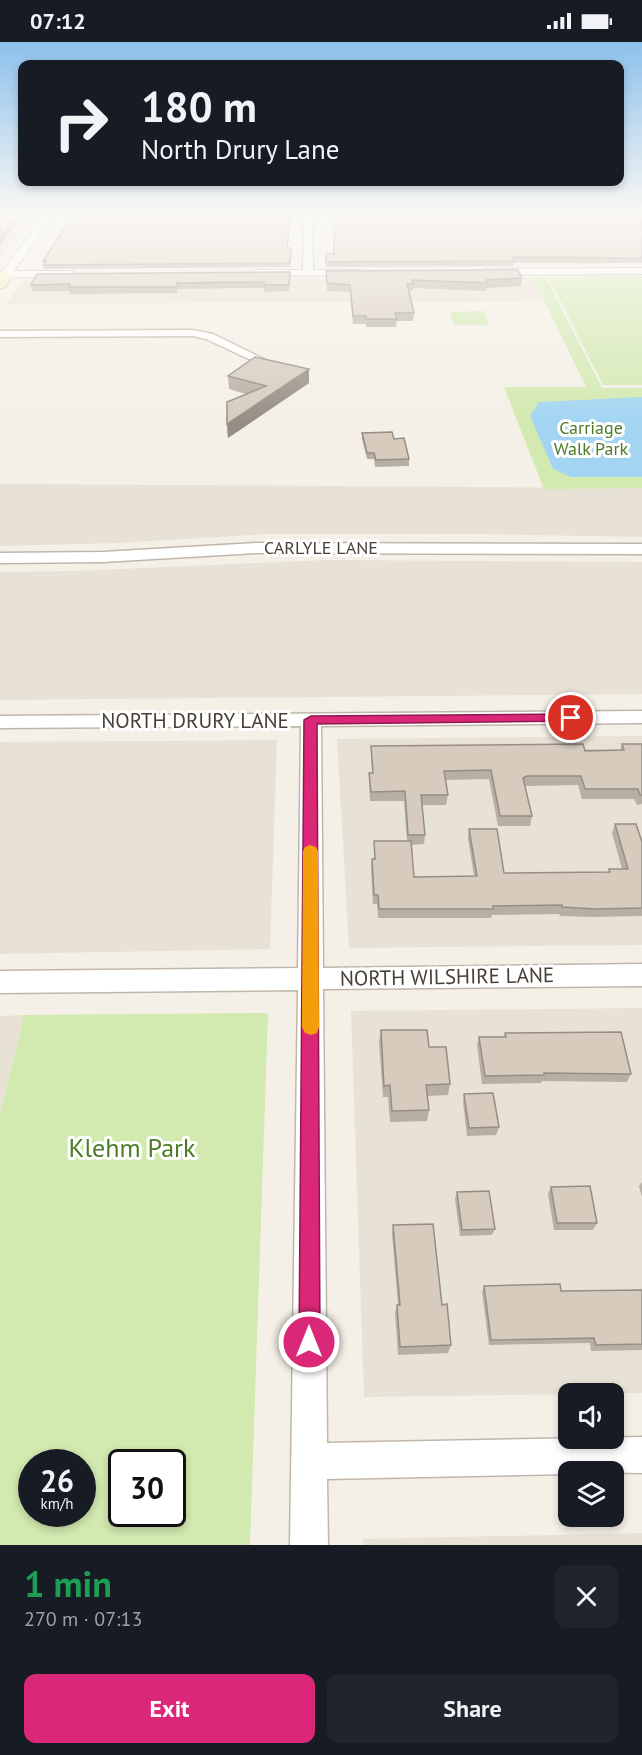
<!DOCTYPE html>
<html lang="en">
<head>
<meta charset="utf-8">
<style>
  body { margin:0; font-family:"PT Sans",sans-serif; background:#20242c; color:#f1f3f6; height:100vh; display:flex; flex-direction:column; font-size:22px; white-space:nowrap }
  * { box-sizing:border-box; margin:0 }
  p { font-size:20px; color:#9ea1a6 }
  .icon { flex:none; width:33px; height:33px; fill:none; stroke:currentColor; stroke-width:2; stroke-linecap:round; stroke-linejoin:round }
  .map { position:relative; height:1503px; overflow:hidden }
  .drawer { display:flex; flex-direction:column; background:#171b24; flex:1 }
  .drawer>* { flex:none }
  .guide { position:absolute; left:18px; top:18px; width:606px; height:126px; border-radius:12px; box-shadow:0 3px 9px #0003; background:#171b24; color:#f1f3f6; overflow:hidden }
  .buttons { position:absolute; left:558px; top:1341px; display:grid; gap:12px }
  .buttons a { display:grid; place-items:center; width:66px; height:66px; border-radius:12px; background:#171b24; box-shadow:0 3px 9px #0003; font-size:30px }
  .speed { position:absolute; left:18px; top:1407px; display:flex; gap:12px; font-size:30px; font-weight:700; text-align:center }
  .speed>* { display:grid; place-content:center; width:78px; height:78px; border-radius:50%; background:#171b24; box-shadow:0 3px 9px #0003; line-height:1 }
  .speed small { font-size:15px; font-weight:400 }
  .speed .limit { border:3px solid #111; border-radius:9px; background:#fff; color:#111 }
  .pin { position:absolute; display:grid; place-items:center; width:51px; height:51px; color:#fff; margin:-26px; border:3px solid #fff; border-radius:50%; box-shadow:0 2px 6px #0007 }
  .me { position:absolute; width:66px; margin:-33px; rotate:0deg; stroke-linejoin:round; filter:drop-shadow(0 0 4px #0008) }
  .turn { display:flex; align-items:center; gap:21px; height:126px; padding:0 24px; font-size:27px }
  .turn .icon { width:78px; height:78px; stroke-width:2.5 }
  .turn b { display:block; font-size:42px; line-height:51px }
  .round { display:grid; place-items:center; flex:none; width:63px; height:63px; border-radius:12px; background:#20242c }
  .summary { display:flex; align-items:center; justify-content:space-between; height:102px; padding:0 24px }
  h1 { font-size:36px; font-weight:700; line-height:45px; color:#1e9e55 }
  .cta { display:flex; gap:12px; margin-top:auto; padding:12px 24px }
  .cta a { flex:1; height:69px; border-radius:12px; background:#db2777; color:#fff; font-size:24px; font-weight:700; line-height:69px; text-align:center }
  .cta a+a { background:#20242c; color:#f1f3f6 }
  .status { display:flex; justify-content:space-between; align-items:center; height:42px; padding:0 30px; background:#171b24; direction:ltr }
  .status svg { height:16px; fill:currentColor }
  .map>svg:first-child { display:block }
</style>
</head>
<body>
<div class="status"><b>07:12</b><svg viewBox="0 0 49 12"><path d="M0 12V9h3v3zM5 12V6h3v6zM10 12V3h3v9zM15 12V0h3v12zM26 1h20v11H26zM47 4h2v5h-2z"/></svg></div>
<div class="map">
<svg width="642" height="1503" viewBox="0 0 642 1503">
  <rect width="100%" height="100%" fill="#f4f0e7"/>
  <!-- residential -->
  <g fill="#e8e1d5">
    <path d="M0 173H33L0 216Z"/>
    <path d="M533 236 545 259 7 262 23 238Z"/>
    <path d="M0 442 642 446V495L484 492H267L118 501 0 504Z"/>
    <path d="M327 518 642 520V652L0 658V530L76 529Z"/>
    <path d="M642 694V903L349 906 337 697Z"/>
    <path d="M277 698 270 907 0 912V700Z"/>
    <path d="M642 966V1351L364 1355 351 969Z"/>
    <path d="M24 973 0 1072V974Z"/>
    <path d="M642 1491V1503H363V1497Z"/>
  </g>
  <!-- green -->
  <g fill="#d2e9af" fill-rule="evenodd">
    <path d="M642 235V343H603L549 236Z"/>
    <path d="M533 236H546L602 346H642V446L544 447 504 345H586Z"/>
    <path d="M484 269 489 283H454L450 270Z"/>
    <path d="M268 971 250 1503H0V1072L24 973ZM32 1420H82V1472H32ZM172 1420V1472H122V1420Z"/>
  </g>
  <!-- water -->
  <path fill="#a3d5f2" d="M642 355V435H571L553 427 530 374 539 360Z"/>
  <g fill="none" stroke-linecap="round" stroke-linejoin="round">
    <defs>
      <g id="minor">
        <path d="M304 170H312L313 231 308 234 303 231Z"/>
        <path d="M193 288 213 292 276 323 274 325H266L206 297 193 294 0 295V289Z"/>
        <path d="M256 501 642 502V512L256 511 103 520 0 521V511L103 510Z"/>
        <path d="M642 669V681L321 684 323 926 642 922V944L323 947 327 1401 642 1395V1431L568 1430V1432L327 1437 328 1503H290L298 948 0 951V929L298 926 301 684 0 686V674Z"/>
      </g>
      <g id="tertiary">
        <path d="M46 170H56L14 229H72L78 232 76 234 0 236V230L3 229Z"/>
        <path d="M642 226V232L486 233 480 230 486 227Z"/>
        <path d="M255 228H360L366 231 360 234 251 233V229Z"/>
      </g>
      <path id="secondary" d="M6 229 13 233 5 245 0 246V232Z"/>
    </defs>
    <!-- minor casing -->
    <use href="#minor" stroke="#c0b7aa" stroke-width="3"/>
    <!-- tertiary casing -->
    <use href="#tertiary" stroke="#c0b7aa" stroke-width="2"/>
    <!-- secondary casing -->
    <use href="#secondary" stroke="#d5c296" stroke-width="3"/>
    <!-- minor -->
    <use href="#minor" fill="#fff" fill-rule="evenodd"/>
    <!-- tertiary -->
    <use href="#tertiary" fill="#fff" fill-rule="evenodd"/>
    <!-- secondary -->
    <use href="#secondary" fill="#ffefc7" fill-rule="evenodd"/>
  </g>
  <!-- wall -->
  <g fill="#b8afa3">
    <path d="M75 170H291L287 206H291L290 225 44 227 43 219Z"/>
    <path d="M331 170H642V221H514L513 224 326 225V212H334V182H331Z"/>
    <path d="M326 229 522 236 521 244 487 246 486 249 413 246 412 249H409L414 271 413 279H397L396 285H366V282H353L350 250 327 249Z"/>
    <path d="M290 230 289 249 264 250V246L178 247 177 251 70 252 69 249H32L31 243Z"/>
    <path d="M228 334 309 341 228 396 227 382 246 352 229 347Z"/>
    <path d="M362 391 394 397 409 417V424L375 425 374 417H367L362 397Z"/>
    <path d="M622 702H642V762L637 763 634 757H582L578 743 525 744 532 774 530 784H498L489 737 446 738 448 753 446 763H422L425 793 424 802 411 803 414 835 474 834 468 796 469 787 504 831 608 830 609 827H622L612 791 615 782 642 800V874L592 875 560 874 559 872 492 873 491 876H378L377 862H373L371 826 372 817H374V799H407L404 759H370L369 740V731H372L371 704 620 708Z"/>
    <path d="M381 988 450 1042 448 1053 427 1054 429 1068 427 1079 390 1080 388 1055H383L379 1000Z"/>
    <path d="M505 991 631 1032 627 1040 542 1039 541 1041 482 1042 477 1003 479 995H504Z"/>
    <path d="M464 1052 499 1085 496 1093 467 1094 463 1060Z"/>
    <path d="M642 1140V1155L639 1144Z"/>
    <path d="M551 1145 597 1181 593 1188H554L548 1152Z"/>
    <path d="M457 1150 495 1187 492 1193 460 1194 455 1157Z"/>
    <path d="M393 1183 442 1263 451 1303 448 1311 398 1313 395 1271 397 1263H398L392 1192Z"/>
    <path d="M484 1244 561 1249 642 1248V1308L591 1309 590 1301 489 1303 482 1250Z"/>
  </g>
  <!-- shaded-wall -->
  <g fill="#968e84">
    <path d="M20 170H25L0 203V196Z"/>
    <path d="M309 327V341L228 396 227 382Z"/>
  </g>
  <!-- building -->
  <g fill="#d6cbbd" stroke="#968e84" stroke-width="1.5">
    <path d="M0 170H20L0 196Z"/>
    <path d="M75 170H291L287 206H291L290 221 43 223 46 219H43Z"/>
    <path d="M331 170H642V216L513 215 514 219 326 220V212H334V177H331Z"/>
    <path d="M518 228 522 236 486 238 487 241 412 238 413 242H407L414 271H395L397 277H366V274H353L350 243 327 241 326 229Z"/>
    <path d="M290 230 289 243H264V240L177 241 176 245H69L70 242 31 243 37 232Z"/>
    <path d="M255 315 309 327 227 382V360L266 344 228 334Z"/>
    <path d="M392 390 394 397 404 396 409 417 376 418 374 411H367L362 391Z"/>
    <path d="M583 702 585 709 624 708 622 702H642V753H640L638 747H585L581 734H527L523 736 532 774H500L491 728 444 729 448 753H421L425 793H408L405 749 371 750 369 731H373L371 704Z"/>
    <path d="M615 782H636L642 800V866L595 867 562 865V863L493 864V867H379L378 853H374L372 817H375L374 799H411L414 835 477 834 469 787H497L504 831 610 830 609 827H628Z"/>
    <path d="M381 988H427L429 1005H446L450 1042 426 1043 429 1068 392 1069 390 1043 384 1044Z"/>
    <path d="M621 990 631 1032 544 1031V1033L485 1034 479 995H506L505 991Z"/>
    <path d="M493 1051 499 1085 469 1086 464 1052Z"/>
    <path d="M590 1144 597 1181H557L551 1145Z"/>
    <path d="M489 1149 495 1187 462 1188 457 1150Z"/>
    <path d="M433 1182 442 1263 447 1262 451 1303 400 1305 397 1263H400L393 1183Z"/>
    <path d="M560 1242 561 1249 642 1248V1302L596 1303 594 1296 491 1298 484 1244Z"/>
  </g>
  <!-- sky -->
  <linearGradient id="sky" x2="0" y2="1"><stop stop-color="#8cc1ec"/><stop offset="0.45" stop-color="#faf8f4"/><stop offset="1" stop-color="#faf8f4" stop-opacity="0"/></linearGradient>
  <rect width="642" height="380" fill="url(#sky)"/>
  <!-- route -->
  <path fill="#db2777" stroke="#8e194d" stroke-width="1.5" d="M571 672 575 673 577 676 575 679 317 682 320 1300 317 1307 309 1311 302 1307 299 1300 304 678 311 674Z"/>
  <!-- slow -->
  <path fill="#f59e0b" d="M310 803 316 805 318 809 319 985 317 991 311 993 305 991 302 985 303 809 305 805Z"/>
  <g text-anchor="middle" stroke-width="6" stroke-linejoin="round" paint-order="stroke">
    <!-- far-park labels -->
    <g font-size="18" fill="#4b7b27" stroke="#fff">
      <text x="591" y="392">Carriage<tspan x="591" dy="21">Walk Park</tspan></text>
    </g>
    <!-- far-street labels -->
    <g font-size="18" fill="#484036" stroke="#fff">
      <text x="321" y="512">CARLYLE LANE</text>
    </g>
    <!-- street labels -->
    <g font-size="21" fill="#484036" stroke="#fff">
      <text x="195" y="686">NORTH DRURY LANE</text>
      <text transform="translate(447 935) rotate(-1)" y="7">NORTH WILSHIRE LANE</text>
    </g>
    <!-- near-park labels -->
    <g font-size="26" fill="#4b7b27" stroke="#fff">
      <text x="132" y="1115">Klehm Park</text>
    </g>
  </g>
</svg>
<div class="buttons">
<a><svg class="icon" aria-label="sound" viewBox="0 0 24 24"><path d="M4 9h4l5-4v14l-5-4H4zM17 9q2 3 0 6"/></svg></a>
<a><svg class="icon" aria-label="layers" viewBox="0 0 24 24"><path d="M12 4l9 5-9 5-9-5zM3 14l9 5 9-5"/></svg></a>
</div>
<div class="speed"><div>26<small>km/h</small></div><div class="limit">30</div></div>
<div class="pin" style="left:571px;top:676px;background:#d93025"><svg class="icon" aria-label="arrive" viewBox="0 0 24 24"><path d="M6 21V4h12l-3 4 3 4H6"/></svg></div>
<svg class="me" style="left:309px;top:1300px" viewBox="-20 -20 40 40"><circle r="17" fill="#db2777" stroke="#fff" stroke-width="3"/><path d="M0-11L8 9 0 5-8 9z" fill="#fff"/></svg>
<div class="guide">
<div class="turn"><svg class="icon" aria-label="right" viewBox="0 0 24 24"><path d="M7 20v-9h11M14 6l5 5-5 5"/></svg><div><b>180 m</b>North Drury Lane</div></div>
</div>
</div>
<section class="drawer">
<div class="summary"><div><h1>1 min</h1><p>270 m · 07:13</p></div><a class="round"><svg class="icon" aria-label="close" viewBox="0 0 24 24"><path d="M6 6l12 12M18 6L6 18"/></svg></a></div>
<div class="cta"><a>Exit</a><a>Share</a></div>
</section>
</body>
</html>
